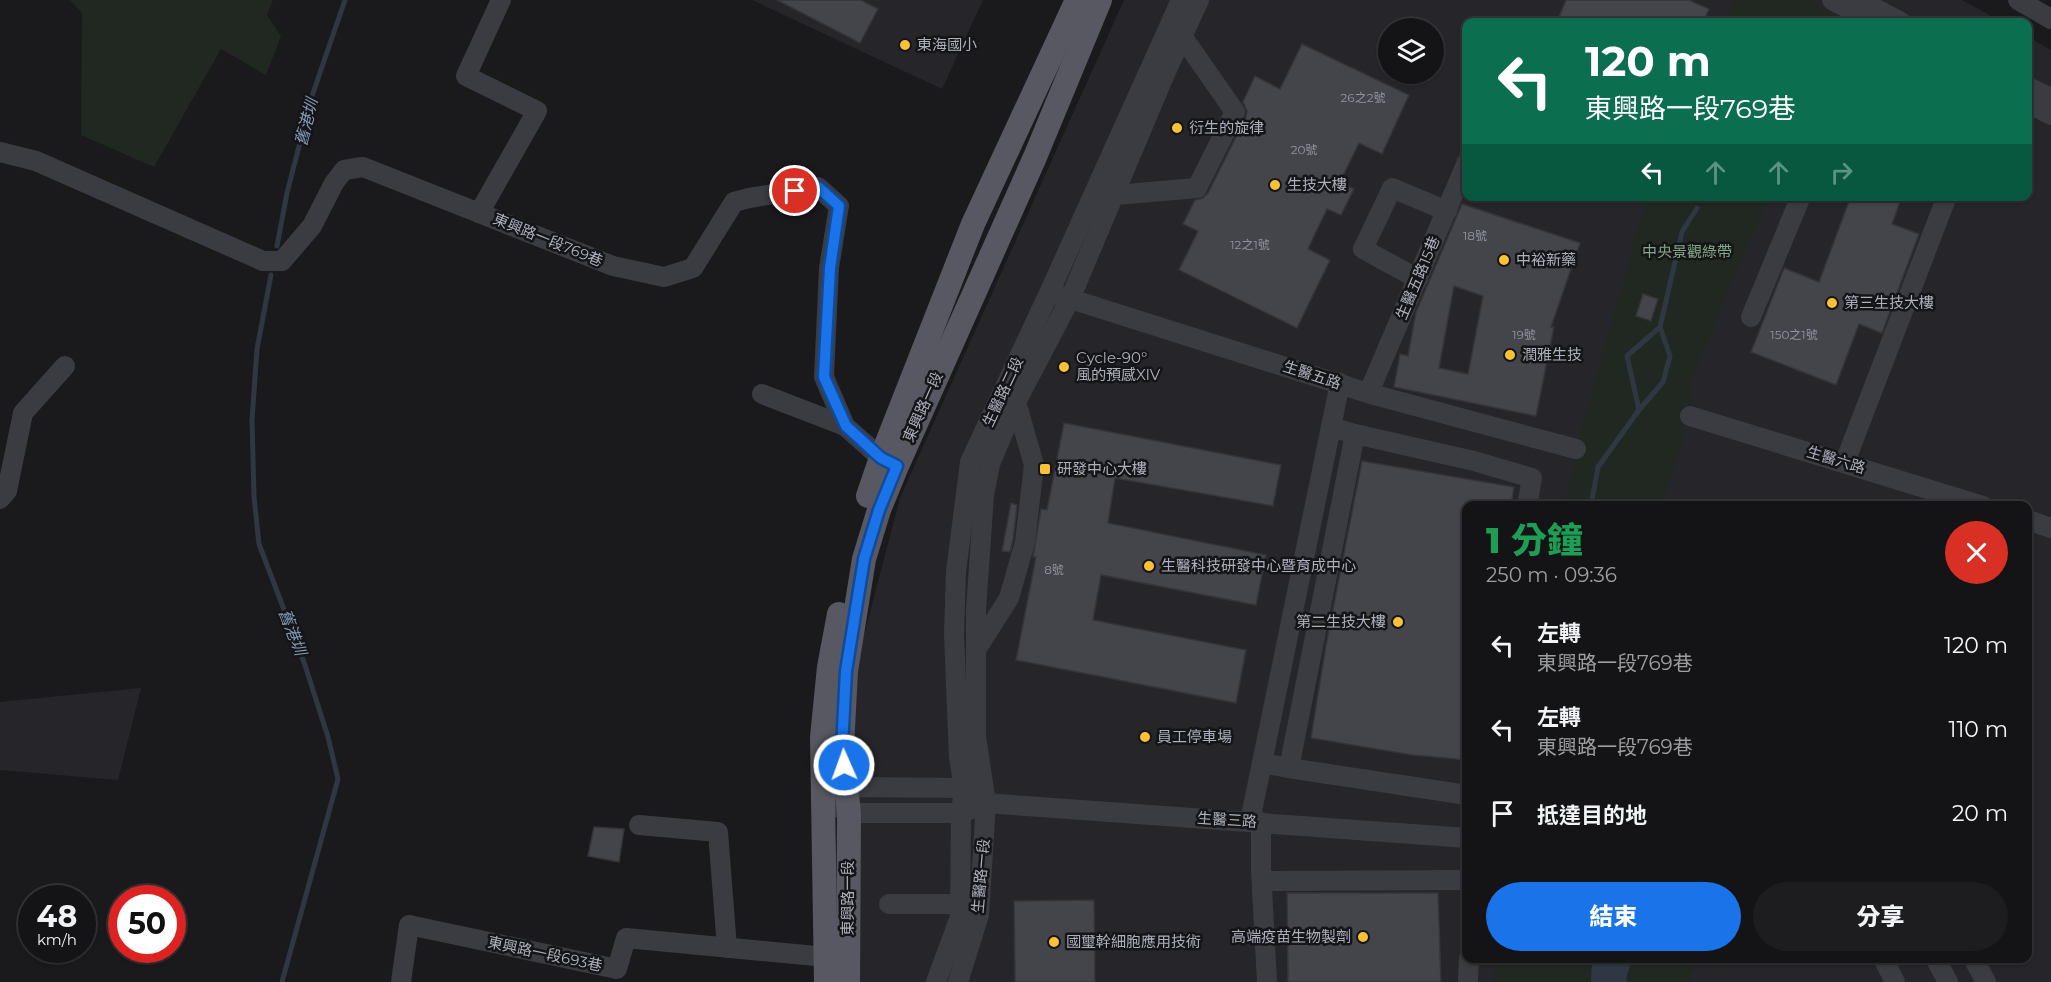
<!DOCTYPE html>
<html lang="zh-TW">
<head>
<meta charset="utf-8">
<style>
  body { margin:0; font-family:Montserrat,"Noto Sans TC",sans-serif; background:#1d1d1f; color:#f1f3f6; height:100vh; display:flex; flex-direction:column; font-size:22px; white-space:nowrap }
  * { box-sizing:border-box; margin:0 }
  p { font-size:20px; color:#9d9ea1 }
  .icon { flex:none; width:33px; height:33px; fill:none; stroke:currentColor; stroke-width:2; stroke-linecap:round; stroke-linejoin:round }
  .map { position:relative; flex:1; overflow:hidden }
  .sheet { position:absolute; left:1462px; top:501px; width:570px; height:462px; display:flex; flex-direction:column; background:#141416; border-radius:12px; box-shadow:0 2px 4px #0004,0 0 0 2px #333335 }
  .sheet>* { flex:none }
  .banner { position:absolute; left:1462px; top:18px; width:570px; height:183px; border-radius:12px; box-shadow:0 2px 4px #0004,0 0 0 2px #333335; background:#0b6e4f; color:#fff; overflow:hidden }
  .controls { position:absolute; left:1378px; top:18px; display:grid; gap:12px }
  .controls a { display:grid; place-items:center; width:66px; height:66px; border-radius:50%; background:#141416; box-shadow:0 2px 4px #0004,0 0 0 2px #333335; font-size:30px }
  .speed { position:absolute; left:18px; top:885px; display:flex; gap:12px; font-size:30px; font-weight:700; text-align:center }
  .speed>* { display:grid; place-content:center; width:78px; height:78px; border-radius:50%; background:#141416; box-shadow:0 2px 4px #0004,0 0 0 2px #333335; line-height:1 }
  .speed small { font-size:15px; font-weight:400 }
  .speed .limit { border:9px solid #d22; background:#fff; color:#111 }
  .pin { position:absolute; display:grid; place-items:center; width:51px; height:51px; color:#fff; margin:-26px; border:3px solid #fff; border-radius:50%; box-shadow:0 2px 6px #0007 }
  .me { position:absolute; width:66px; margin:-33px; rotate:358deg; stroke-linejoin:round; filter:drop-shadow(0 0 4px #0008) }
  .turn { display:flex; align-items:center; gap:21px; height:126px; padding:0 24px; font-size:27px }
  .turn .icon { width:78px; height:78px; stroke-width:2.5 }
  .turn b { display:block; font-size:42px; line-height:51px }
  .lanes { display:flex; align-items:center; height:57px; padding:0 24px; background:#0003; justify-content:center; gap:30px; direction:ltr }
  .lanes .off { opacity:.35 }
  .round { display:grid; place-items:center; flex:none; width:63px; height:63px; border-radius:32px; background:#1d1d1f }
  .headline { display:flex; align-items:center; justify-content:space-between; height:102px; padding:0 24px }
  h1 { font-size:36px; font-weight:800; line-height:45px; color:#1e9e55 }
  .cta { display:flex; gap:12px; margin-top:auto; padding:12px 24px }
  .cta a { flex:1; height:69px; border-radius:36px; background:#1a73e8; color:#fff; font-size:24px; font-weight:800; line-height:69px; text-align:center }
  .cta a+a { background:#1d1d1f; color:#f1f3f6 }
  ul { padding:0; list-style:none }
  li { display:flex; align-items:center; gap:18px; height:84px; padding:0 24px }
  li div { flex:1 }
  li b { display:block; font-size:22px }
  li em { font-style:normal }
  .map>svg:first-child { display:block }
</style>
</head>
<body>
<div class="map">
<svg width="2051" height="982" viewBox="0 0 2051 982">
  <rect width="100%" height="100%" fill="#1a1a1d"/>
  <!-- built -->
  <g fill="#26262a" fill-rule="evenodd">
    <path d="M752 0H983L942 89Z"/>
    <path d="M1124 0H1962L2002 22H1467V196H2028V37L2051 50V982H860L853 677 900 498ZM1389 28H1434V74H1389ZM1467 506H2028V958H1467Z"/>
    <path d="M141 688 118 780 0 770V702Z"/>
  </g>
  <!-- green -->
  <g fill="#202821">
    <path d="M70 0H273L267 15 281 36 266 75 221 49 154 167 81 135 82 13Z"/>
    <path d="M1733 0H1806L1844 22H1723Z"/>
    <path d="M1647 197H1768L1692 378 1690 416 1662 505 1564 506 1576 449Z"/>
    <path d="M1495 959H1697L1690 982H1494Z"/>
  </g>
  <!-- water -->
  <path fill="#2f3842" d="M1592 959H1632L1626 979 1628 982H1591Z"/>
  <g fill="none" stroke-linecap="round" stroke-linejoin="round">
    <!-- stream -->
    <g stroke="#2f3842" stroke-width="5">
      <path d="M277 246 287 193 312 96 345 0"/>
      <path d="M271 275 257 349 252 420 254 497 259 544 304 662 328 737 338 779 282 982"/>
      <path d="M1639 410 1627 356 1660 327"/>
      <path d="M1594 506 1592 500 1598 467 1639 410 1663 382 1670 356 1660 327 1682 232 1697 208"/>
    </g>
  </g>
  <!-- building -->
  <g fill="#44454a" stroke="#343439" stroke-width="1.5" fill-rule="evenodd">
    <path d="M777 0H861L878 9 860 43Z"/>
    <path d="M1566 0H1689L1709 9 1703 22H1557Z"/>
    <path d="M1302 44 1409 95 1382 154 1359 143 1340 182 1354 189 1341 215 1327 209 1308 249 1330 260 1297 328 1179 270 1198 231 1183 224 1195 200 1203 198 1208 193 1246 117 1247 111 1243 102 1255 76 1280 89Z"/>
    <path d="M1851 196H1902L1892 224 1919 234 1882 333 1859 324 1836 385 1751 352 1784 268 1819 282Z"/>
    <path d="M1462 204 1580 243 1551 327H1554L1536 416 1394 387 1400 354 1408 356 1416 312ZM1454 286 1483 296 1468 374 1439 368Z"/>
    <path d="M1643 294 1658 299 1651 321 1636 316Z"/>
    <path d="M1064 423 1281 465 1273 506 1115 478 1108 523 1266 555 1256 605 1101 575 1093 620 1246 650 1236 703 1016 660 1036 557H1033L1041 509 1047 510Z"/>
    <path d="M1362 461 1514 487 1511 506H1467V760L1412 755 1311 738 1326 645Z"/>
    <path d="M1011 503 1017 505 1013 540 1010 552 1002 551Z"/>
    <path d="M594 827 624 829 619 862 588 856Z"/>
    <path d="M1287 893H1438L1441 982H1288Z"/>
    <path d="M1094 900 1095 982H1015L1014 901Z"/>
  </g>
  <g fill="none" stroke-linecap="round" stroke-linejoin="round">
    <!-- minor -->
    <g stroke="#3b3c42" stroke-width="20">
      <path d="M1832 0 1875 22"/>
      <path d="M2018 0 2051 19"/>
      <path d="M1863 2 1901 22"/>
      <path d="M2028 87 2051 98"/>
      <path d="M2028 103 2051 115"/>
      <path d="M0 152 36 161 263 261H282L312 226 334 183 344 170 363 167 613 266 664 277 693 268 734 202 749 198 818 187 839 206 829 268 824 377 845 426 881 458 892 463"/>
      <path d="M1114 195 1197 188 1235 112 1182 36"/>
      <path d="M479 213 537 111 466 76 501 0"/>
      <path d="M1418 279 1363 249 1392 188 1447 211"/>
      <path d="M1058 295 1371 394 1576 449"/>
      <path d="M1751 317 1801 196"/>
      <path d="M762 394 845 426"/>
      <path d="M1371 394 1372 385 1467 162"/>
      <path d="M1690 416 1983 506"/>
      <path d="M1355 434 1474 461 1532 478 1527 506"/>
      <path d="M1845 462 1947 196"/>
      <path d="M0 499 7 491 23 413 65 366"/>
      <path d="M2028 520 2051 528"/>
      <path d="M976 650 1009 598 1025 542 1034 465 1016 402"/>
      <path d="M1262 763 1289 768 1355 434 1331 427"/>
      <path d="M1289 768 1467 795"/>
      <path d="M834 794 846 787 964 788 974 795"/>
      <path d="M824 800 849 813H961L986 803 1467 838"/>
      <path d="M1250 821 1340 383"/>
      <path d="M1261 822V870L1267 982"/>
      <path d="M639 825 718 832 727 948"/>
      <path d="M1262 881 1467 880"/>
      <path d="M889 904H960"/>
      <path d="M1883 958 1895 982"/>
      <path d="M1935 958 1948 982"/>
      <path d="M1973 958 1986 982"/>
      <path d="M401 982 409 925 617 969 626 938 826 957"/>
      <path d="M936 982 960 917 961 813 964 788 959 757 954 634 956 572 970 462 1050 291 1181 0"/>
      <path d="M958 982 979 915 986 803 976 737V610L984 495 990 464 1016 402 1070 299 1164 76 1199 0"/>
      <path d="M1468 982 1469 958"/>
    </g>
    <!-- major -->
    <g stroke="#575861" stroke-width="24">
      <path d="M868 496 881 458 973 224 1077 0"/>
      <path d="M826 982 822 737 829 667 839 614"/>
      <path d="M848 982 849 813 842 747 846 671 864 559 879 510 897 466 1035 157 1100 0"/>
    </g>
  </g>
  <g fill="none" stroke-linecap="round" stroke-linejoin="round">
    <defs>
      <path id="route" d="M795 191 818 187 839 206 830 268 824 377 846 426 881 458 897 466 879 510 864 559 846 671 842 747 844 765"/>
    </defs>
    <!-- route casing -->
    <use href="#route" stroke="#114b97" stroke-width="15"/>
    <!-- route -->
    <use href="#route" stroke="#1a73e8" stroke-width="10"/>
  </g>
  <!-- markers -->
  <g fill="#fac135" stroke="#151518" stroke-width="2">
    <circle cx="905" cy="45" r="6"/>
    <circle cx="1177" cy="128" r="6"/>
    <circle cx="1275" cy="185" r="6"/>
    <circle cx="1504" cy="260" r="6"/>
    <circle cx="1832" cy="303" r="6"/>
    <circle cx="1510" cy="355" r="6"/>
    <circle cx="1064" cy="367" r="6"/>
    <rect x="1039" y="463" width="12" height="12" rx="3"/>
    <circle cx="1149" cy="566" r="6"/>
    <circle cx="1398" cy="622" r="6"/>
    <circle cx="1145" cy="737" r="6"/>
    <circle cx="1363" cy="937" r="6"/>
    <circle cx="1054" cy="942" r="6"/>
  </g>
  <g text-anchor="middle" stroke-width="5" stroke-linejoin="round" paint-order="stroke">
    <!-- number labels -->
    <g font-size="12" fill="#9295a0">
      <text x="1363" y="102">26之2號</text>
      <text x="1304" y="154">20號</text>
      <text x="1475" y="240">18號</text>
      <text x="1250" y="249">12之1號</text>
      <text x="1524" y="339">19號</text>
      <text x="1794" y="339">150之1號</text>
      <text x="1054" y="574">8號</text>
    </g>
    <!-- poi labels -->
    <g font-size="15" fill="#acb0bc" stroke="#151518" text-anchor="start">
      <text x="917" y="50">東海國小</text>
      <text x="1189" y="133">衍生的旋律</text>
      <text x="1287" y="190">生技大樓</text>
      <text x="1516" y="265">中裕新藥</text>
      <text x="1844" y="308">第三生技大樓</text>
      <text x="1522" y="360">潤雅生技</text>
      <text x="1076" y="363">Cycle-90°<tspan x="1076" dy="17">風的預感XIV</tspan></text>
      <text x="1057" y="474">研發中心大樓</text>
      <text x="1161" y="571">生醫科技研發中心暨育成中心</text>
      <text x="1386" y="627" text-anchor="end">第二生技大樓</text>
      <text x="1157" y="742">員工停車場</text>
      <text x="1351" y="942" text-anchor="end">高端疫苗生物製劑</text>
      <text x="1066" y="947">國璽幹細胞應用技術</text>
    </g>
    <!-- street labels -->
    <g font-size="15" fill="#acb0bc" stroke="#151518">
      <text transform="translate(548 240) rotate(22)" y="5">東興路一段769巷</text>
      <text transform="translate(1418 278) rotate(-67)" y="5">生醫五路15巷</text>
      <text transform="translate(1312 375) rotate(18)" y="5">生醫五路</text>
      <text transform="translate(1003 392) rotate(-65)" y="5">生醫路二段</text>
      <text transform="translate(923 407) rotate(-66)" y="5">東興路一段</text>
      <text transform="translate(1836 460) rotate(17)" y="5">生醫六路</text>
      <text transform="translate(1227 820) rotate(4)" y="5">生醫三路</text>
      <text transform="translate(981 876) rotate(-85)" y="5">生醫路一段</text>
      <text transform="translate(848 898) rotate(-90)" y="5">東興路一段</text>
      <text transform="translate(545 954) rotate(12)" y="5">東興路一段693巷</text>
    </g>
    <!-- park labels -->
    <g font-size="15" fill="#83a887" stroke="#151518">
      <text x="1687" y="257">中央景觀綠帶</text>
    </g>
    <!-- water labels -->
    <g font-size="16" font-style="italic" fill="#829cb8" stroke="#151518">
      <text transform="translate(306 122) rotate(-76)" y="6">舊港圳</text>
      <text transform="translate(293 632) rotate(69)" y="6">舊港圳</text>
    </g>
  </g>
</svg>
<div class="controls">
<a><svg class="icon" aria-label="layers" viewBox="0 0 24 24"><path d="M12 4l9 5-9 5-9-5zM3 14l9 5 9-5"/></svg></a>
</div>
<div class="speed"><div>48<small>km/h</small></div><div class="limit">50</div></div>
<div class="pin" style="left:795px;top:191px;background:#d93025"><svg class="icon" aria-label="arrive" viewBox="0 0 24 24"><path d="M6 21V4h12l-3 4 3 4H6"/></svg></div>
<svg class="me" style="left:844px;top:765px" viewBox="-20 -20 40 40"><circle r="17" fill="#1a73e8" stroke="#fff" stroke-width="3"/><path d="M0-11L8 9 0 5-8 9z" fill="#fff"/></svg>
<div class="banner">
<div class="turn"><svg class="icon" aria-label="left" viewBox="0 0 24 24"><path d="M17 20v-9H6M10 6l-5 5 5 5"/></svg><div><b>120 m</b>東興路一段769巷</div></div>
<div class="lanes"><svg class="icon" aria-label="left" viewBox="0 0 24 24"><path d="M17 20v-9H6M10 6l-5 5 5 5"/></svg><svg class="icon off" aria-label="ahead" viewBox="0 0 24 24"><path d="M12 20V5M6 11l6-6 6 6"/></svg><svg class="icon off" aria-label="ahead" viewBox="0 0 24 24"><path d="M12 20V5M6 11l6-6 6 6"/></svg><svg class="icon off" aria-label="right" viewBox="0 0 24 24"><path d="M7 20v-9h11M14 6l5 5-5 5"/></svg></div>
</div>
<section class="sheet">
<div class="headline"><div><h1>1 分鐘</h1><p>250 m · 09:36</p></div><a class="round" style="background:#d93025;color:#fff"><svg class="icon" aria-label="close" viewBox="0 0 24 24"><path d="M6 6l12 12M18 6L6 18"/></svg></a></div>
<ul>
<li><svg class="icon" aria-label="left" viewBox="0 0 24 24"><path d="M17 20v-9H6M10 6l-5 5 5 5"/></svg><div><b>左轉</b><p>東興路一段769巷</p></div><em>120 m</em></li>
<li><svg class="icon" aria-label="left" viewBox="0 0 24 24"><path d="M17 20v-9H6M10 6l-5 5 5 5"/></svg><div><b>左轉</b><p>東興路一段769巷</p></div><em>110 m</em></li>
<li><svg class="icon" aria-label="arrive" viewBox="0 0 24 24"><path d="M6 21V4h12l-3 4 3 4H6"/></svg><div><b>抵達目的地</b></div><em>20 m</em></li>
</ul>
<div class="cta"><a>結束</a><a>分享</a></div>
</section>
</div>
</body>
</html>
